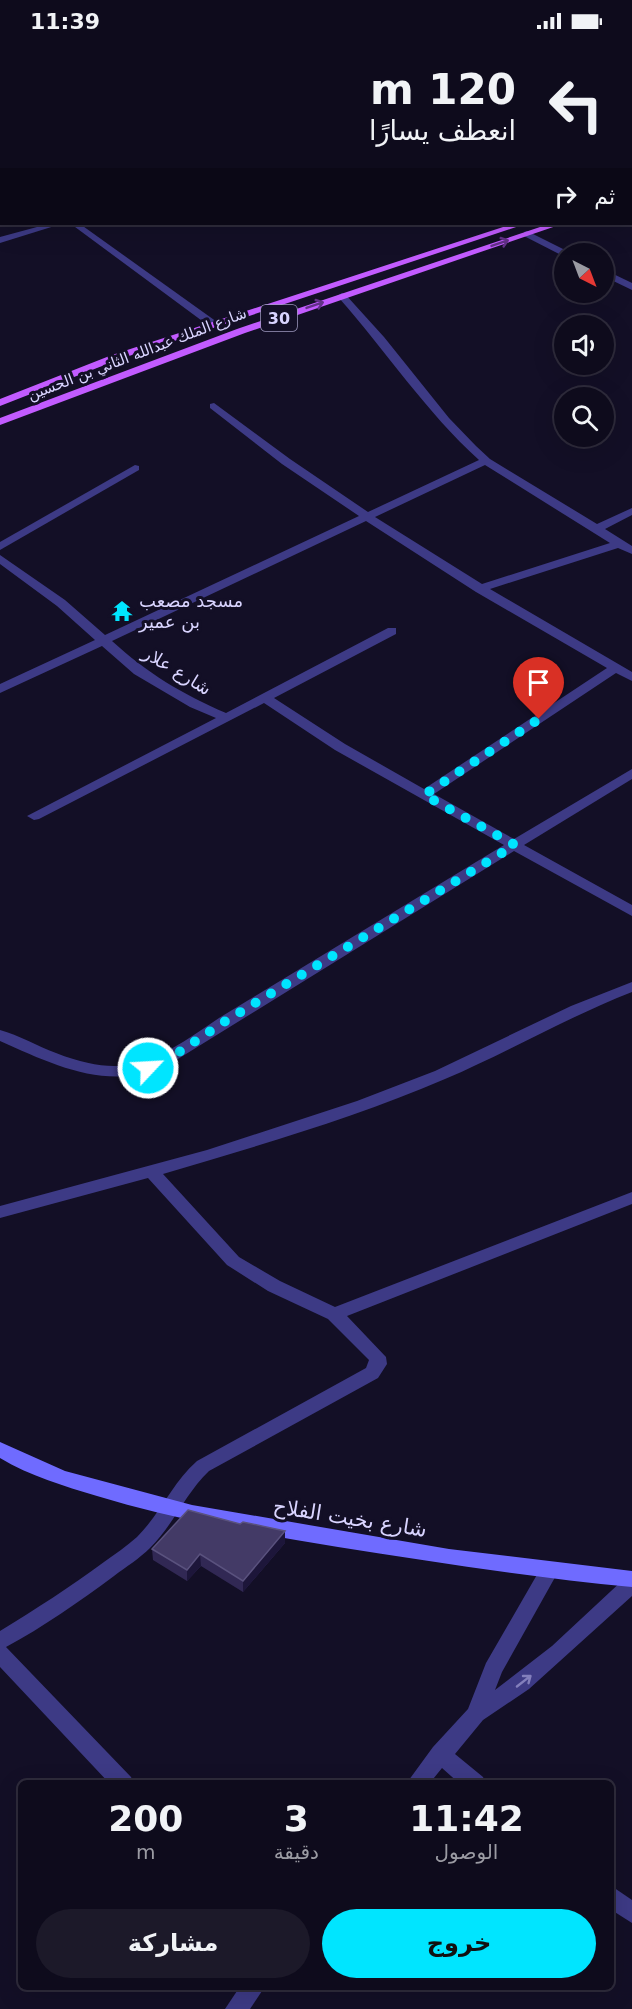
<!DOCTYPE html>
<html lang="ar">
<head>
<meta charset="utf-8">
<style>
  body { margin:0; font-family:"DejaVu Sans","Noto Sans Arabic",sans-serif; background:#1c1929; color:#f1f3f6; direction:rtl; height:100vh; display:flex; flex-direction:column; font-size:22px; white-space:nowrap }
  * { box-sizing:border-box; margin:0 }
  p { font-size:20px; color:#9b9ba3 }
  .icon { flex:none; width:33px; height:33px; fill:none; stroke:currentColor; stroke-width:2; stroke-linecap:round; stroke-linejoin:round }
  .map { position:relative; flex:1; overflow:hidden; direction:ltr }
  .panel { position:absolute; left:18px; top:1738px; width:596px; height:210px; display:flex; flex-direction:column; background:#0e0b1c; border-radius:9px; box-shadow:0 6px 24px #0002,0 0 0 2px #2e2b3b; direction:rtl }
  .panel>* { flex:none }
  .banner { position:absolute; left:0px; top:0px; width:633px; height:183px; box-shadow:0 6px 24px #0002,0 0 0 2px #2e2b3b; direction:rtl; background:#0e0b1c; color:#f1f3f6; overflow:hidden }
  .needle { width:39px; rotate:138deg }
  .controls { position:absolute; left:554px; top:201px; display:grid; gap:12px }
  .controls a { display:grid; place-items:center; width:60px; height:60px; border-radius:50%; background:#0e0b1c; box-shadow:0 6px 24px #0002,0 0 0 2px #2e2b3b; font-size:30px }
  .pin { position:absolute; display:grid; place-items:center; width:51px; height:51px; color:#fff; margin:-62px -26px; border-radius:50% 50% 50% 0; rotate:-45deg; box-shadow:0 0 6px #0007 }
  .pin .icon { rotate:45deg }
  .me { position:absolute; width:66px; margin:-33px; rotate:65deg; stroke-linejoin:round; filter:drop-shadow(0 0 4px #0008) }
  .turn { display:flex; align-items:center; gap:21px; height:126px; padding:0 18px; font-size:27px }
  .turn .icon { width:78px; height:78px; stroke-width:2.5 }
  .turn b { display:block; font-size:42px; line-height:51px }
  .then { display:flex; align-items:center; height:57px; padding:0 18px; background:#0003; gap:12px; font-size:22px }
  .eta { display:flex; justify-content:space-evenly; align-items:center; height:102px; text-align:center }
  .eta b { font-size:36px; font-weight:700; line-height:42px }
  .button { display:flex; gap:12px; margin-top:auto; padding:12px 18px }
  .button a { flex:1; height:69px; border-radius:36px; background:#00e5ff; color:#111; font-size:24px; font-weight:700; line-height:69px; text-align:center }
  .button a+a { background:#1c1929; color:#f1f3f6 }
  .status { display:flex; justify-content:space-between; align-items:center; height:42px; padding:0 30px; background:#0e0b1c; direction:ltr }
  .status svg { height:16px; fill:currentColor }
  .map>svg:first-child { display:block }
</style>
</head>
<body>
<div class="status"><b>11:39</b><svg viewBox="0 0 49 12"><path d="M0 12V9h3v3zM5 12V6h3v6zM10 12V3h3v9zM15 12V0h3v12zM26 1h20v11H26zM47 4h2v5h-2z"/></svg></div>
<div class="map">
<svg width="632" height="1967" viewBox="0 0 632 1967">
  <rect width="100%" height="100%" fill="#130f26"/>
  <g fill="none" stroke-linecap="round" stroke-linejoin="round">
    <!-- street -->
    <g fill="#3d3a85" fill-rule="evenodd">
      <path d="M375 0H388L373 2Z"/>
      <path d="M419 0H428L430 2H420Z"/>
      <rect x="0" y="18" width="2" height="4"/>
      <path d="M0 88H2L0 94Z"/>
      <path d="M0 125 2 126V132L0 131Z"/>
      <path d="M48 182H61L0 201V195Z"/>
      <path d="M71 182H80L217 280V284H209Z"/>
      <path d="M527 189 569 210 570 212H564L563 214 524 194V190Z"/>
      <path d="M603 227 632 241V248L603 234Z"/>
      <path d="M342 251 345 252 384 295 449 376 476 404 490 417 597 482 632 466V473L605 487 632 504V512L618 506 490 547 632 630V639L616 631 434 752 514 797 632 727V737L524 803 632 863V874L514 809 165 1025C106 1049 54 1023 0 999V988C19 993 37 1004 56 1011 130 1040 158 1017 219 976L504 803 335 708 264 661 39 777 34 778 27 774 216 676 190 665 134 632 102 604 0 651V642L95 598 57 564 0 522V513L65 558 105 593 359 474 282 422 210 366V362L214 361 290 417 368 470 479 418C426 370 386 309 339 256L337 254ZM485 423 610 501 482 542 375 475ZM366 479 476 550 607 626 424 747 345 702 274 656 396 592V586H388L226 671C182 652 147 631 112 599Z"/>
      <path d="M135 423 139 424V428L0 508V500Z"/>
      <path d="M632 940V950C568 975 508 1010 445 1037 354 1076 258 1104 163 1132L239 1215 280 1239 335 1265 632 1150V1162L347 1274 386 1315 387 1322 378 1336 209 1429C185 1452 174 1482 150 1506 140 1516 126 1525 114 1534 79 1560 43 1585 6 1605L131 1735 134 1742H110L0 1625V1589C36 1567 70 1545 104 1520 115 1512 127 1504 137 1495 161 1471 172 1441 197 1419L366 1326 369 1318 328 1277 268 1249 227 1223 148 1136 0 1176V1164L207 1108 357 1059 435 1029 571 964Z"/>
      <path d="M549 1522 556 1524 558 1530 502 1630 495 1648 552 1604 625 1536 632 1534V1554L529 1647 483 1678 455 1712 483 1735 486 1742H460L442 1726 429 1742H406L433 1705 468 1667 486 1621 542 1524Z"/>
      <path d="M610 1843 632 1858V1881L610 1867Z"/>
      <path d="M239 1946H264L250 1967H225Z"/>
    </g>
    <!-- secondary -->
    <path fill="#6f6bff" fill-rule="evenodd" d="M0 1400 65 1429 192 1463 449 1507 632 1529V1545C533 1536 436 1520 338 1505 257 1492 176 1478 97 1454 64 1444 30 1434 0 1416Z"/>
    <!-- primary -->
    <g fill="#c25bff" fill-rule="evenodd">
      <path d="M512 182H525L120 317 0 364V357L112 313Z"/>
      <path d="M549 182H562L245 291 0 383V376L237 287Z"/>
    </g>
  </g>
  <!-- wall -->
  <path fill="#312854" d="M285 1501 243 1550 201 1524 187 1539 153 1518 152 1507Z"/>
  <!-- shaded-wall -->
  <g fill="#1d163a">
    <path d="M285 1489V1501L243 1550V1539Z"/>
    <path d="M200 1512 201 1524 187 1539V1528Z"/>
  </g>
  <!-- building -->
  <path fill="#433a66" stroke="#5a527e" stroke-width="1.5" d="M188 1468 240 1482 243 1480 285 1489 243 1539 200 1512 187 1528 152 1507Z"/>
  <!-- one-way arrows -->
  <defs><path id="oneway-shaft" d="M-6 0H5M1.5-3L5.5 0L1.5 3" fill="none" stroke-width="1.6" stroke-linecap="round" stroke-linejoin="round" transform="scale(1.5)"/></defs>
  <g stroke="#623188">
    <use href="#oneway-shaft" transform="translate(500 201) rotate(-19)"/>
    <use href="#oneway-shaft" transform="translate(315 263) rotate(-19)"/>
  </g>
  <use stroke="#837fbc" href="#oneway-shaft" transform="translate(524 1639) rotate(-38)"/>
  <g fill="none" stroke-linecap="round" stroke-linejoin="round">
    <!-- route -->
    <path stroke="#00e5ff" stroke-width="10" stroke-dasharray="0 18" d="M148 1026 173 1014 224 980 515 803 424 753 539 677"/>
  </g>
  <!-- icons -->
  <defs>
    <symbol id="temple-bare" viewBox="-9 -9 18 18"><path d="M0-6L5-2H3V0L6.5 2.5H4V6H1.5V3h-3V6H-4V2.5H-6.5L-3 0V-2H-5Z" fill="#00e5ff" stroke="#130f26" stroke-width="2.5" paint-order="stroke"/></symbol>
  </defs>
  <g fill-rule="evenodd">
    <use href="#temple-bare" x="107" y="554" width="30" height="30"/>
  </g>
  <g text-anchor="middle" stroke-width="6" stroke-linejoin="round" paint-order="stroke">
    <!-- far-street labels -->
    <g font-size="15" fill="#d9d4ff" stroke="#130f26">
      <text transform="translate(137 312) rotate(-21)" y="5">شارع الملك عبدالله الثاني بن الحسين</text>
    </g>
    <!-- shield labels -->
    <rect fill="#130f26" stroke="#9e99be" stroke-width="1.5" x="261" y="263" width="36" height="26" rx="4.5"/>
    <g font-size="16" font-weight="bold" fill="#d9d4ff">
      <text x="279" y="282">30</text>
    </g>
    <!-- poi labels -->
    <g font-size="18" fill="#d9d4ff" stroke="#130f26" text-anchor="start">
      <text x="139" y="565">مسجد مصعب<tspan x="139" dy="21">بن عمير</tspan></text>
    </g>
    <!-- street labels -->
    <g font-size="18" fill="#d9d4ff" stroke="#130f26">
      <text transform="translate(177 629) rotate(31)" y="6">شارع علار</text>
    </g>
    <!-- near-street labels -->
    <g font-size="21" fill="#d9d4ff" stroke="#130f26">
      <text transform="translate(350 1476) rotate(9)" y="7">شارع بخيت الفلاح</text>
    </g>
  </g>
</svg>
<div class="controls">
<a><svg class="needle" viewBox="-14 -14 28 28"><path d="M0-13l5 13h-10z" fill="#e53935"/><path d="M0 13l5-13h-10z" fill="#9b9ba3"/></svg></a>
<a><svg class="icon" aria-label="sound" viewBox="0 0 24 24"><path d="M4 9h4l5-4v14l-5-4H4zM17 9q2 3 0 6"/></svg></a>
<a><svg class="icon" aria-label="search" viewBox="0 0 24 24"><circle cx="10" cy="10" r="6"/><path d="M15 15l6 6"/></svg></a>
</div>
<div class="pin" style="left:539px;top:677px;background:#d93025"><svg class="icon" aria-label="arrive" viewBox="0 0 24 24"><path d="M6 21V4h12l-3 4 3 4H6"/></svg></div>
<svg class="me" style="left:148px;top:1026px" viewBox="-20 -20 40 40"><circle r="17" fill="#00e5ff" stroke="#fff" stroke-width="3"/><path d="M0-11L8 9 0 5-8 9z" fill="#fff"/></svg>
<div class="banner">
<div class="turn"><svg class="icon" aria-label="left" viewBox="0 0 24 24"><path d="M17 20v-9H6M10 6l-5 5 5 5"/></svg><div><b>120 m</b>انعطف يسارًا</div></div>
<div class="then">ثم<svg class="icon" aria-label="right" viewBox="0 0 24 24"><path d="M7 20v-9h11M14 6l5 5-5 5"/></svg></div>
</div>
<section class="panel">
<div class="eta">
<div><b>11:42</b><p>الوصول</p></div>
<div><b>3</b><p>دقيقة</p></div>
<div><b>200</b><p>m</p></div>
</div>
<div class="button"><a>خروج</a><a>مشاركة</a></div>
</section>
</div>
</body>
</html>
